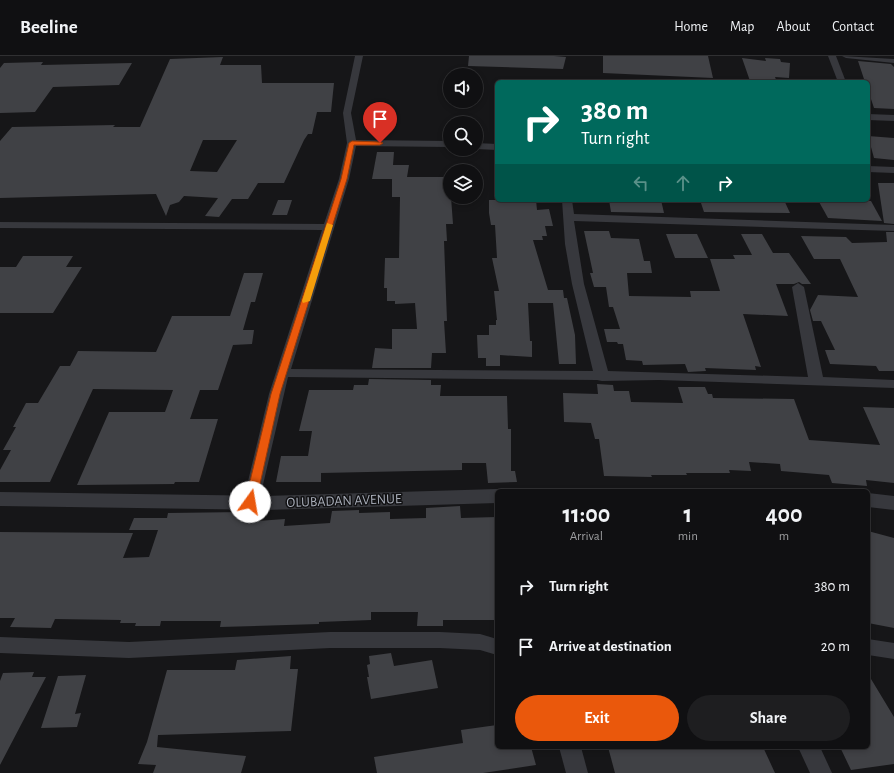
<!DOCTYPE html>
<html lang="en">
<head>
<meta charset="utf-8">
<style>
  body { margin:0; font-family:"Alegreya Sans",sans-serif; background:#1e1e20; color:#f1f3f6; height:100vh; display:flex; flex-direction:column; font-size:15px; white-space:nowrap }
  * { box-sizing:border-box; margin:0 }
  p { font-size:13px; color:#9c9d9f }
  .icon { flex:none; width:22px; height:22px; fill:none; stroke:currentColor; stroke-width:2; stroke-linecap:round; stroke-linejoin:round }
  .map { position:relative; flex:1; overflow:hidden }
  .panel { position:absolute; left:495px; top:433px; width:375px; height:260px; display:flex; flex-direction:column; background:#101012; border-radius:6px; box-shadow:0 2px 6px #0003,0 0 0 1px #303032 }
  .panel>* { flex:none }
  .banner { position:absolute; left:495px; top:24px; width:375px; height:122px; border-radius:6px; box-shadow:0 2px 6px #0003,0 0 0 1px #303032; background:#00695c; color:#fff; overflow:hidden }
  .buttons { position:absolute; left:443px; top:12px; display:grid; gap:8px }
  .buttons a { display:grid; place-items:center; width:40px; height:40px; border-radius:50%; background:#101012; box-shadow:0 2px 6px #0003,0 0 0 1px #303032; font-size:20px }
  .pin { position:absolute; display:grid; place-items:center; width:34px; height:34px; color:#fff; margin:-41px -17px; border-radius:50% 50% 50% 0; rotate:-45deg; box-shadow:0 0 4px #0007 }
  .pin .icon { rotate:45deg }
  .me { position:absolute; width:44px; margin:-22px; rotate:13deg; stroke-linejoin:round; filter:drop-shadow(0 0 3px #0008) }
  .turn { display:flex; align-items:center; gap:14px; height:84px; padding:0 20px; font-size:18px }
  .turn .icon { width:52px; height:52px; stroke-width:2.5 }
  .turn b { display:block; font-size:28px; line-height:34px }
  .lanes { display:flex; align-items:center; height:38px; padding:0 20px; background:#0003; justify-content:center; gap:20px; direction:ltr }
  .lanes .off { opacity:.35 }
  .eta { display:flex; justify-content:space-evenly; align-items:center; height:68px; text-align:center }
  .eta b { font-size:24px; font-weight:700; line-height:28px }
  .cta { display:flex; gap:8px; margin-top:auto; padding:8px 20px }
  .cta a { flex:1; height:46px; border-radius:24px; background:#ea580c; color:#fff; font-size:16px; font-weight:700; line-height:46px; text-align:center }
  .cta a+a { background:#1e1e20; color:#f1f3f6 }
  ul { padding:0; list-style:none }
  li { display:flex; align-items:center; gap:12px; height:60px; padding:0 20px }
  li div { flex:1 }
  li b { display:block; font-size:15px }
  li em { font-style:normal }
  header { display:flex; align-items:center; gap:24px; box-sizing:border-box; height:56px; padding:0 20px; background:#101012; border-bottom:1px solid #303032 }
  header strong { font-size:19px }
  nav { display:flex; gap:22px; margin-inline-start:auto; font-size:14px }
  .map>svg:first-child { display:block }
</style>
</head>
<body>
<header>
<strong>Beeline</strong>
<nav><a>Home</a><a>Map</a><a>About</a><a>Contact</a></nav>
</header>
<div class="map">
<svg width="894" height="717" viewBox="0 0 894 717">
  <rect width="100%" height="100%" fill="#161618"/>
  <!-- building -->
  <g fill="#404145" fill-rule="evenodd">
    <path d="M469 0H554L566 1 563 13 468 10Z"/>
    <path d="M603 0H708L713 22 603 17Z"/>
    <path d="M223 1 220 9H261L262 27H334L331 56H317L312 78H308L304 84 284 127H258L248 143H232L219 161 205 160 218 142 184 140 179 146 170 149 166 160 156 138 0 142V85L12 71 115 69 113 71H140L170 3ZM203 84H237L217 116 190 115Z"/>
    <path d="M742 2 766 5 765 2 780 3 781 6 790 7 789 22 775 21 777 26 750 25Z"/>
    <path d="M858 5 891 8 894 11V53L874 52 868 34V26H865Z"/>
    <path d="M43 6 41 9 132 7 119 29 53 31 35 56 0 57V12L4 7Z"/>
    <path d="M868 80 894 82V104L874 102Z"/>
    <path d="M377 96H394L393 109H409L407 121H445L444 134H448V141H451L453 168H446L447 185H444L447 265H444L446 297H432L431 312H372L375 292 392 293V273H417L415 247 395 248V245H387V232H384L385 202H399L400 141H392V123H372Z"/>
    <path d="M878 127H894V168L884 167Z"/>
    <path d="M278 144H292L287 159H272Z"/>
    <path d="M489 144H536L537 154 549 153 553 170H545L547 180H542L543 184H533L548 234H563L564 242H567L575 279 576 308H559L553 247H528L530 285H532V301L500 299V310H486V302H478L477 279H489V269H496V264H497L494 235H499L492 202H497L495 169H491L489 157Z"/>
    <path d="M609 144H661L664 157 611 156Z"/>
    <path d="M700 144H784L790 157 704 156Z"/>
    <path d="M818 144 871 145 882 165 828 162Z"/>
    <path d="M584 175H609L611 182 639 183 644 205H650L652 217H627L629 240 691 241 690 235H720L710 203H735L733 199H752L741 178H762L773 197H789L811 228H802L799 226 794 228H776L788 260 743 258 761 311 755 310 756 314 705 312 706 315 688 316 685 308 643 309 642 305 626 304 623 288H618L617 286H607L604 273H620L613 251H609L606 231H594L590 217H593Z"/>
    <path d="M886 176H894V315H879L876 310 830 308 825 294H835L821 265H813L810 254 818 239 858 241 840 203H814L801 180 846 181 852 187 887 186Z"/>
    <path d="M666 178H697L708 202H675Z"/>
    <path d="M23 200H73L66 211H82L53 257H0V211H16Z"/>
    <path d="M244 217H263L255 246H251L243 274H254L252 288 233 289 218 334H200L190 363H218L199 426H175L174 428 77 429 109 356H165L173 334 93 333 50 426H0V414L11 394H3L16 371H13L26 347H38L60 310H70L78 295 156 296 172 260H230Z"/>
    <path d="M369 323 431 324V329H441L440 340H507L508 373H511V415H515L517 426 488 427 486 407H462V414L321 417V426H276L281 400H308L312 375H299L309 334H353L354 329H368Z"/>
    <path d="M597 328 613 329 614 335H629L631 346 683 347 678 331H705L708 338H712L713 342 794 343 809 384 880 389 863 351 894 352V427L866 424 867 430 832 427 829 419 781 415 780 408 749 406 751 415 729 414 730 417H686L687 419H651L652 421 604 420 599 383H595L591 367 564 366 563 337 598 338Z"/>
    <path d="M460 450 461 462 497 461V564H443V570H417L418 556H371V564L319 566V568L220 571 221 565H161L160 570H135L136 567H120L121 564 55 563 51 572 10 571 15 562H0V476L133 477 123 502 149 501 158 474H129L134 462H167L168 457 244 456 242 466 285 463 284 470 330 467 332 455 359 454V457L390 456V463L426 462V452Z"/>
    <path d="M868 475 894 482V572L868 567Z"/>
    <path d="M391 597 394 610 432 604 438 632 371 643 367 621H369L367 609 370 608 369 600Z"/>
    <path d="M291 600 290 613H298L291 675 158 679 157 691 246 700 241 717H153L156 709 138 708 147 686 167 614H235L237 604Z"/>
    <path d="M34 616 32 621H46L0 709V625L3 617Z"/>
    <path d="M868 618 894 661V708L851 714 840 691H868Z"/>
    <path d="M86 619 75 658 81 657 77 671 41 672 58 620Z"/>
    <path d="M497 669V691H531L536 709 483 717H377L374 701 463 687 461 674Z"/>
    <path d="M608 691H763L775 717H615Z"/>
  </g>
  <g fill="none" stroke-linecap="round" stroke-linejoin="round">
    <!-- minor -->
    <g fill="#37383d" fill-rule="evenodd">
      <path d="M355 0H363L351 57 356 84 450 85V91L356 90 349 123 291 313 593 315 572 228 565 188 562 144H572L574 158 894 169V175L574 165 584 228 608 315 808 321 792 231 798 227 804 231 823 321 894 324V332L659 324 602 325 597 324 288 321 259 446 257 450 251 452 245 450 243 446 269 338 322 174 0 172V166L324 168 339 123 347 87 343 57Z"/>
      <path d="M828 0H836L846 26H838Z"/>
      <path d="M842 0 894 3V7L846 2Z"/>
      <path d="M868 58 894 59V65L868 64Z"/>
      <path d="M476 87 497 88V94L476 93Z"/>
      <path d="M868 110 894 111V117L868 116Z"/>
      <path d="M330 576H440L480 578 497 583V599L480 594 440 592H330L129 602 0 597V581L129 586Z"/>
      <path d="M868 583 894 587V603L868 599Z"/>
      <path d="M559 691H581L588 717H566Z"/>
      <path d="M798 691H820L832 717H810Z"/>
    </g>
    <!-- tertiary -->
    <g fill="#37383d" fill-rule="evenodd">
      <path d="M497 433 503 435H497V447L265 454 0 450V436L265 440Z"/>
      <path d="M868 437 894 440V454L868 451Z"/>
    </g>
  </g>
  <!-- route -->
  <path fill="#ea580c" stroke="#983908" d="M352 85 380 86 383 87 380 89H354L347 123 280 338 256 446 254 449H247L245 446 271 338 341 123 349 87Z"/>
  <!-- slow -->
  <path fill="#f59e0b" d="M327 167 333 169 310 245 303 247 302 245Z"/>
  <g text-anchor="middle" stroke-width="3" stroke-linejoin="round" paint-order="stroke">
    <!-- street labels -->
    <g font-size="14" fill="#a8adb8" stroke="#111113">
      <text transform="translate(344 444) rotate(-2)" y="5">OLUBADAN AVENUE</text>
    </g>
  </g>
</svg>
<div class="buttons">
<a><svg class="icon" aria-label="sound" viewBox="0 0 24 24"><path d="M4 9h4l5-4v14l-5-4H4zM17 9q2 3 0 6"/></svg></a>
<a><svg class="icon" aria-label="search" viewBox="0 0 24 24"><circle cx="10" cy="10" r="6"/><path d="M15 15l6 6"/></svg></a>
<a><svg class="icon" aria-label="layers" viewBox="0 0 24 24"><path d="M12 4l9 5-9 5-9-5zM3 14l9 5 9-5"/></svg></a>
</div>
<div class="pin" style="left:380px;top:87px;background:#d93025"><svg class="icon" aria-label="arrive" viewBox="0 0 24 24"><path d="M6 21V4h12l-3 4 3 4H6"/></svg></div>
<svg class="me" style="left:250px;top:446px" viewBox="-20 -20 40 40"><circle r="19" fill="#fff"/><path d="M0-13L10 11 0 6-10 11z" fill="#ea580c"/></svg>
<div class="banner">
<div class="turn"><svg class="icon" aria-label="right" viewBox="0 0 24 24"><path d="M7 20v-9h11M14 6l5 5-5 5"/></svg><div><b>380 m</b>Turn right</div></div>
<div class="lanes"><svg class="icon off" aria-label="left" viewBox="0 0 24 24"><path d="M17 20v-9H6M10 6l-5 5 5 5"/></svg><svg class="icon off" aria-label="ahead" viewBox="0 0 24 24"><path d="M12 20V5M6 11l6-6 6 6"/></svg><svg class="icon" aria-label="right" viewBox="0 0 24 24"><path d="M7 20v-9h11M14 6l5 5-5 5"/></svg></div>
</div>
<section class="panel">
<div class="eta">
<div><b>11:00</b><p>Arrival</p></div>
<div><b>1</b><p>min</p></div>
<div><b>400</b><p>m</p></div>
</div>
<ul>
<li><svg class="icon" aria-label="right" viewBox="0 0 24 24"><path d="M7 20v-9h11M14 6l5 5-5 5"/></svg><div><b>Turn right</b></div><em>380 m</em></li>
<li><svg class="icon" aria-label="arrive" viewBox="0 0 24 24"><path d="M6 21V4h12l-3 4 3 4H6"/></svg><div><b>Arrive at destination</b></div><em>20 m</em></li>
</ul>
<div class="cta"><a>Exit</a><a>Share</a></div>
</section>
</div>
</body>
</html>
